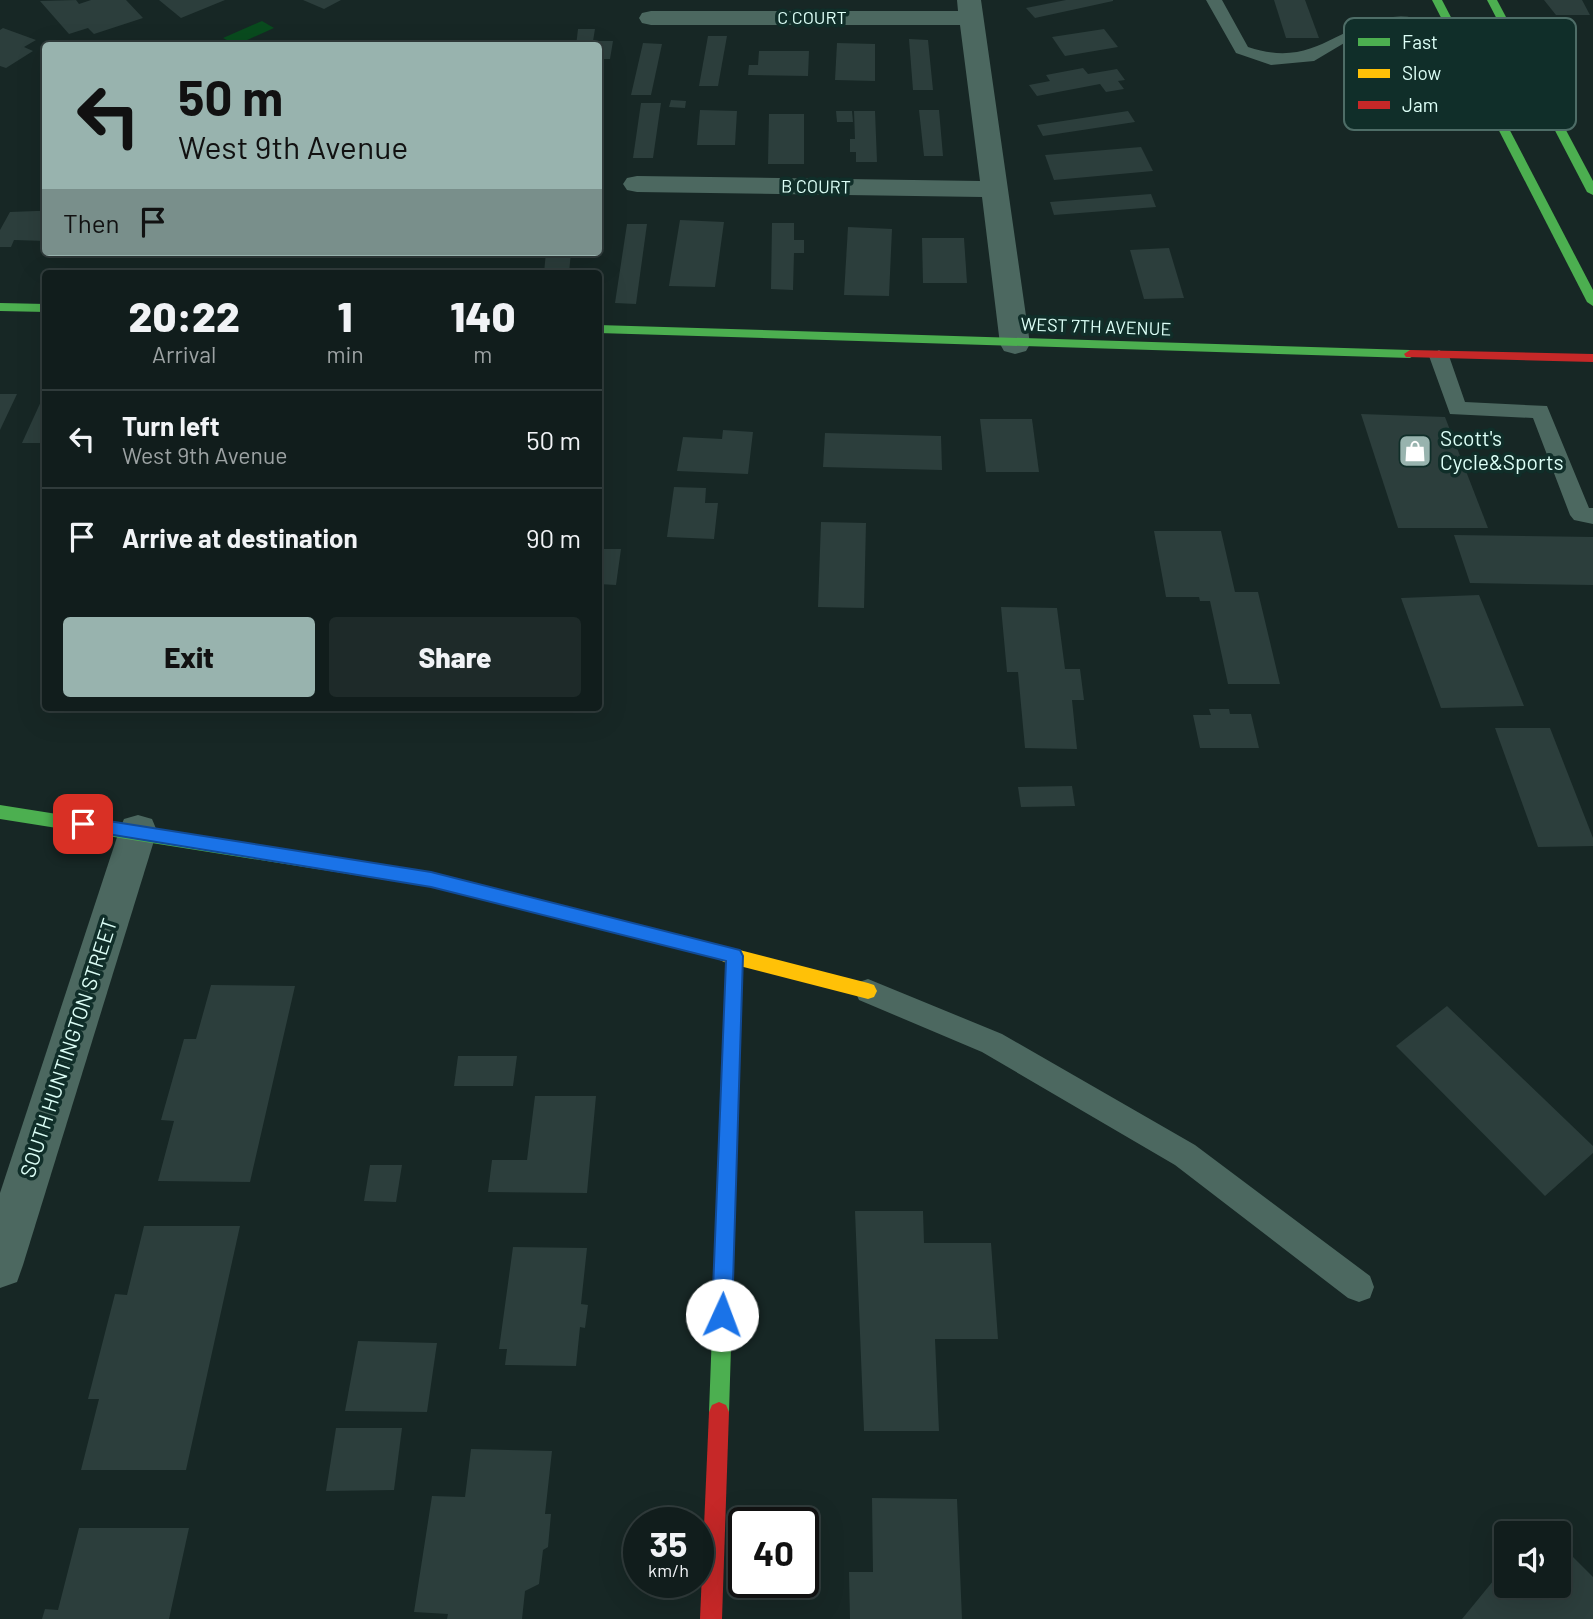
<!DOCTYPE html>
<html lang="en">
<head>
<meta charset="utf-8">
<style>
  body { margin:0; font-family:Barlow,sans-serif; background:#1e2a29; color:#f1f3f6; height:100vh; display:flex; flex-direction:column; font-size:26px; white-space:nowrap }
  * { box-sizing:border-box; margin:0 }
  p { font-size:23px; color:#9ca2a3 }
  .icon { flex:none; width:38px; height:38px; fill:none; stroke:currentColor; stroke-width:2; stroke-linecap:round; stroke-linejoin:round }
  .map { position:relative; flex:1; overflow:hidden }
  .sheet { position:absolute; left:42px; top:270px; width:560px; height:441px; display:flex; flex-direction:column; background:#111d1c; border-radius:7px; box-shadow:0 7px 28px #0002,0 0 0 2px #303b3b }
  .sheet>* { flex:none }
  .top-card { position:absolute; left:42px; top:42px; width:560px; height:214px; border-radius:7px; box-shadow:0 7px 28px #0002,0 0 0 2px #303b3b; background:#98b3ae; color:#111; overflow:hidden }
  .fabs { position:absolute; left:1494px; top:1521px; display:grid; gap:14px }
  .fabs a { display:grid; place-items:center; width:77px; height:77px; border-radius:7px; background:#111d1c; box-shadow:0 7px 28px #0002,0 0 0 2px #303b3b; font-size:35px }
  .speed { position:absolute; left:623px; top:1507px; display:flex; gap:14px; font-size:35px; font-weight:700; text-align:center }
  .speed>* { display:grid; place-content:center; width:91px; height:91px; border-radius:50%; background:#111d1c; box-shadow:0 7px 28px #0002,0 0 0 2px #303b3b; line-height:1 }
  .speed small { font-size:18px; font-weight:400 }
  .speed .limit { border:4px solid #111; border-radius:10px; background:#fff; color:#111 }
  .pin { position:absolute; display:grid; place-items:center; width:60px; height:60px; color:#fff; margin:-30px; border-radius:14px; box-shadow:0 4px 10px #0006 }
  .me { position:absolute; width:77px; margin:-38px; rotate:2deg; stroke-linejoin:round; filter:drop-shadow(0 0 5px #0008) }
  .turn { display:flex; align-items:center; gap:24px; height:147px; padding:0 21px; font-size:32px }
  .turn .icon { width:91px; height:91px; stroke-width:2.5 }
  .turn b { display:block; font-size:49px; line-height:60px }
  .then { display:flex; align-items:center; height:66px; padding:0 21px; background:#0003; gap:14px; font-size:26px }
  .eta { display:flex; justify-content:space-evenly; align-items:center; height:119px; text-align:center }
  .eta b { font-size:42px; font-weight:800; line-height:49px }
  .button { display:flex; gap:14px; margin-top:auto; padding:14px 21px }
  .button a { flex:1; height:80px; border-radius:7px; background:#98b3ae; color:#111; font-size:28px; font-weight:800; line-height:80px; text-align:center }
  .button a+a { background:#1e2a29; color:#f1f3f6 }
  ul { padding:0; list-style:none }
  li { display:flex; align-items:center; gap:21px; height:98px; padding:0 21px; border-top:2px solid #303b3b }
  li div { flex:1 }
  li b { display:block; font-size:26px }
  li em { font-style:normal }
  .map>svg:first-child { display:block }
</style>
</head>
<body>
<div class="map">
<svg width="1593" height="1619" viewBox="0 0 1593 1619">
  <rect width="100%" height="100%" fill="#172725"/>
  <!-- water -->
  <path fill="#094b1e" d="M262 21 274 28 236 45 223 38Z"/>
  <!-- building -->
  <g fill="#2c3e3c">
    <path d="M76 0 79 4 91 0H126L143 18 94 34 88 28 69 34 40 1Z"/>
    <path d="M159 0H225L181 18Z"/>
    <path d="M303 0H341L324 9Z"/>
    <path d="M1066 0H1113V1L1035 18 1026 8Z"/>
    <path d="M1274 0H1305L1319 38H1286Z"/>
    <path d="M1544 0H1582L1590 15H1556Z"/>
    <path d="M3 28 36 40 24 47 33 51 6 68 0 66V30Z"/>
    <path d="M578 29H595L593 41H613L610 59H598V46H576Z"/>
    <path d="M1104 29 1118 47 1065 56 1052 37Z"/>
    <path d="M708 36H727L718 86H699Z"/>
    <path d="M909 39 928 40 933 90H913Z"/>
    <path d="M643 43 662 44 651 95H631Z"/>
    <path d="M837 43 875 44V81L835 80Z"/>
    <path d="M759 51H809L808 76 748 75 749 65H758Z"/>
    <path d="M1083 68 1088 74 1117 69 1125 80 1118 81 1124 89 1106 92 1100 84 1037 96 1029 85 1050 81 1046 75Z"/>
    <path d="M671 100 686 101 685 108 669 107Z"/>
    <path d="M641 103H661L653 158H633Z"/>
    <path d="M700 110 737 111 735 145H697Z"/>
    <path d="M919 110H939L943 156H924Z"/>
    <path d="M836 111H852L853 122H837Z"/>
    <path d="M854 111H875L877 162H856V152H850V139H855Z"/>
    <path d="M1128 111 1135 122 1043 136 1037 125Z"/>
    <path d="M769 114H804V164H768Z"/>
    <path d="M1141 147 1153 171 1054 180 1045 155Z"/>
    <path d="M1151 194 1156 207 1054 215 1050 202Z"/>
    <path d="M36 211H46V241L14 240 11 247H0V230L10 212Z"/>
    <path d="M680 220 724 222 715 287 669 286Z"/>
    <path d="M772 223H794V240H804V253H794L793 290 771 289Z"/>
    <path d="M627 224H647L636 304 615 303Z"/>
    <path d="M848 227 892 229 889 296 844 295Z"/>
    <path d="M922 238H964L967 283H923Z"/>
    <path d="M1169 248 1184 298 1144 299 1130 250Z"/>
    <path d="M546 252H571L569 273H544Z"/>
    <path d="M0 394H17L0 430Z"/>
    <path d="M43 397 46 443H22Z"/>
    <path d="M1361 414 1445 417 1488 528H1398Z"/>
    <path d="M980 419H1032L1039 472H986Z"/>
    <path d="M723 430 753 432 748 474 677 471 683 437 722 439Z"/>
    <path d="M825 433 941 436 942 470 823 467Z"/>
    <path d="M674 487 706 488 705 503H718L714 539 667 537Z"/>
    <path d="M821 522 866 523 864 608 818 607Z"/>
    <path d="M1154 531H1221L1235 592H1258L1280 684H1228L1210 601H1200L1199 597H1166Z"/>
    <path d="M1454 535 1593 537V585L1470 583Z"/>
    <path d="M598 549H621L616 585 598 584Z"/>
    <path d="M1479 595 1524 706 1441 708 1401 598Z"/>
    <path d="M1001 607 1057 608 1065 669H1080L1084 700H1072L1077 749 1025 748 1018 672H1007Z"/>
    <path d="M1209 709H1229L1230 714H1251L1259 748H1200L1193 715H1211Z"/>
    <path d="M1495 728H1550L1593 838V846L1538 847Z"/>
    <path d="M1072 786 1075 806 1021 807 1018 787Z"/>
    <path d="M211 985 295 986 250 1182 158 1181 174 1121 161 1120 184 1039H196Z"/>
    <path d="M1447 1006 1593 1146V1153L1545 1196 1396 1046Z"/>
    <path d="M458 1056H517L513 1086H454Z"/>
    <path d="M535 1096H596L587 1193 488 1192 492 1160H527Z"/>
    <path d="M370 1165H402L396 1202 364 1201Z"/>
    <path d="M855 1211H923L924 1243H991L998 1339H935L939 1431H864Z"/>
    <path d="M144 1226H240L186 1470H81L99 1399H88L115 1294 127 1295Z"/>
    <path d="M513 1247 587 1248 581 1304 588 1305 585 1328 580 1327 576 1366 505 1365 507 1349H499Z"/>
    <path d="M358 1341 437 1343 427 1412 345 1411Z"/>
    <path d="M336 1428H402L394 1490 326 1491Z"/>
    <path d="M471 1449 552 1451 545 1514H551L548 1547 543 1550 539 1584 525 1591 522 1619H447L448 1614 414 1612 432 1496 465 1497Z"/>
    <path d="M872 1498 957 1499 962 1619H850L849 1572H873Z"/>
    <path d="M79 1528H189L169 1619H42L45 1609 58 1610Z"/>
    <path d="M1572 1556 1593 1577V1619H1462L1507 1564V1586H1559V1560L1565 1565Z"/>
  </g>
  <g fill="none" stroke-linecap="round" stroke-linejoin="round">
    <!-- lane -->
    <g fill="#4c6860" fill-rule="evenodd">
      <path d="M1206 0H1222L1248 47C1314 69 1333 26 1393 17 1411 14 1435 23 1453 26L1461 31 1453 36 1397 26 1351 39 1314 61 1271 65 1236 53Z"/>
      <path d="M1439 350 1449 356 1465 402 1547 406 1589 508H1593V524L1574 520 1570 515 1533 418 1450 414 1429 356Z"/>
      <path d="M868 979 1002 1034 1195 1145 1370 1276 1374 1287 1370 1298 1359 1302 1348 1298 1175 1165 982 1052 859 1000 855 991 859 982Z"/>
    </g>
    <!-- street -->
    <g fill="#4c6860" fill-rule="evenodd">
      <path d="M957 0H981L1030 344 1026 351 1015 354 1004 351 1000 344 982 197 637 192 627 190 623 184 627 178 637 176 980 181 960 25H651L642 23 639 18 642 13 651 11H958Z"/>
      <path d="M138 815 152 819 157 831 23 1265 17 1282 0 1288V1193L119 831 124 819Z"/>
    </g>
    <!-- fast -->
    <g fill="#4caf50" fill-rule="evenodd">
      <path d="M1432 0H1442L1593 290V306L1587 302Z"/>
      <path d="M1487 0H1497L1593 181V195L1587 192Z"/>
      <path d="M0 303 46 304V312L0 311Z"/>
      <path d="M598 325 1410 350 1416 354 1410 358 598 333Z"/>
      <path d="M0 805 431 873 741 951 743 956 729 1412 726 1419 719 1422 712 1419 709 1412 726 961 431 887 0 819Z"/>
    </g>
    <!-- slow -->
    <path fill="#ffc107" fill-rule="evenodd" d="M724 946 868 983 874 985 877 991 874 997 868 999 724 962 718 959 716 954 718 949Z"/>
    <!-- jam -->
    <g fill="#c62828" fill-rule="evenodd">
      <path d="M1410 350 1593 354V362L1406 357 1404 354Z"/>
      <path d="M719 1402 726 1405 729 1412 722 1619H700L709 1412 712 1405Z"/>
    </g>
  </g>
  <!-- route -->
  <path fill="#1a73e8" stroke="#114b97" stroke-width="2" d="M83 817 431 872 740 950 743 956 732 1315 729 1322 722 1325 715 1322 712 1315 726 961 431 887 83 830 75 824Z"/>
  <!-- icons -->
  <defs>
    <symbol id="shop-square" viewBox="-11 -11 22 22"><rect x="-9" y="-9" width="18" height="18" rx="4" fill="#98b3ae" stroke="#102e29"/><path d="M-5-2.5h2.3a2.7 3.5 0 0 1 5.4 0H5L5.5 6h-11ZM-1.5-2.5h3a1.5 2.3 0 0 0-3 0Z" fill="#fff"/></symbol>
  </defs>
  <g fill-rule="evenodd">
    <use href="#shop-square" x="1396" y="432" width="38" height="38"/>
  </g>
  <g text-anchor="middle" stroke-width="7" stroke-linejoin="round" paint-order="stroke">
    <!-- far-street labels -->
    <g font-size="18" fill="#ddfff7" stroke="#102e29">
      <text x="812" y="24">C COURT</text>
      <text transform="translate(816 187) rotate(1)" y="6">B COURT</text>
      <text transform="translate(1096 327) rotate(2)" y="6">WEST 7TH AVENUE</text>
    </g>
    <!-- poi labels -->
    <g font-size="21" fill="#ddfff7" stroke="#102e29" text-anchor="start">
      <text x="1440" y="446">Scott's<tspan x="1440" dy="24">Cycle&amp;Sports</tspan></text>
    </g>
    <!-- street labels -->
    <g font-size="21" fill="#ddfff7" stroke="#102e29">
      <text transform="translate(69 1048) rotate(-72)" y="7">SOUTH HUNTINGTON STREET</text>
    </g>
  </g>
  <!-- legend -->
  <rect x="1344" y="18" width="232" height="112" rx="10" fill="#102e29" stroke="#4e6d67" stroke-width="2"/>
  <rect x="1358" y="38" width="32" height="8" fill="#4caf50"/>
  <rect x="1358" y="69" width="32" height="9" fill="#ffc107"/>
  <rect x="1358" y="101" width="32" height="8" fill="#c62828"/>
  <g font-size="19" fill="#ddfff7">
    <text x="1402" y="49">Fast</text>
    <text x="1402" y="80">Slow</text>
    <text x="1402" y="112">Jam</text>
  </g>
</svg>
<div class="fabs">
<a><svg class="icon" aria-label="sound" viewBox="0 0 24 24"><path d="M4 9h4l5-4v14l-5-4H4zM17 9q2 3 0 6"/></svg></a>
</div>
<div class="speed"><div>35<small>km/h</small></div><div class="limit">40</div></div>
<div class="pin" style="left:83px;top:824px;background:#d93025"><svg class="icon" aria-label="arrive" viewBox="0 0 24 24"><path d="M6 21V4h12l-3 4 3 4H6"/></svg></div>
<svg class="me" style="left:722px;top:1315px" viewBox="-20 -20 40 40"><circle r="19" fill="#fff"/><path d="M0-13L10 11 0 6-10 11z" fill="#1a73e8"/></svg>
<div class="top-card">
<div class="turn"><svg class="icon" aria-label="left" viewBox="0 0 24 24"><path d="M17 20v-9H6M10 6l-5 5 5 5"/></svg><div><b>50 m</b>West 9th Avenue</div></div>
<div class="then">Then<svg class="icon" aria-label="arrive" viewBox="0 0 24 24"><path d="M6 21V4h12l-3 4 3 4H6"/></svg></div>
</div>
<section class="sheet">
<div class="eta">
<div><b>20:22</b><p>Arrival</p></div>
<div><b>1</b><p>min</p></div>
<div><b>140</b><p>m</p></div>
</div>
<ul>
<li><svg class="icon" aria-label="left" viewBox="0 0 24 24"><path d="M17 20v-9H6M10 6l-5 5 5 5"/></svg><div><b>Turn left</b><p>West 9th Avenue</p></div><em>50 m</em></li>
<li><svg class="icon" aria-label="arrive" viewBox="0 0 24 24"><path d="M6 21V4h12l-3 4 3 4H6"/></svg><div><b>Arrive at destination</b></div><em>90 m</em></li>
</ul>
<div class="button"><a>Exit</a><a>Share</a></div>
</section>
</div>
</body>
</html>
